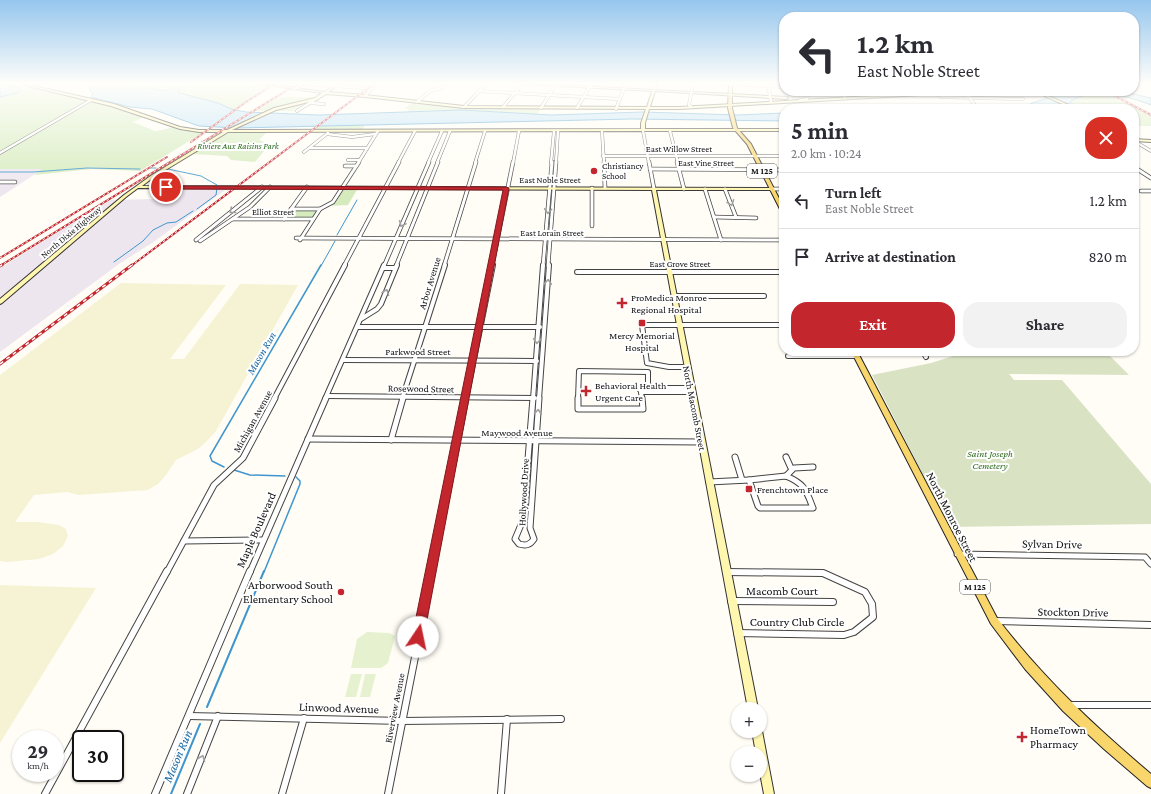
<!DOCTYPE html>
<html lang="en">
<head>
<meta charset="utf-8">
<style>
  body { margin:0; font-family:"Crimson Pro",serif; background:#f2f2f3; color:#2b2b33; height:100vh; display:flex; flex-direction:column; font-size:15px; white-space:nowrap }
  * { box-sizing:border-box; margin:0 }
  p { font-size:13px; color:#7c7c81 }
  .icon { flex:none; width:22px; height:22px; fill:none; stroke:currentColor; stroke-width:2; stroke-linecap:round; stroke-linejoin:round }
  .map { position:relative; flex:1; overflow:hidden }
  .panel { position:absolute; left:779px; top:104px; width:360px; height:252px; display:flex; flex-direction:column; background:#fff; border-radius:16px; box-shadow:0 1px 3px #0004 }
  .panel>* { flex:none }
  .top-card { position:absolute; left:779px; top:12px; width:360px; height:84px; border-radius:16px; box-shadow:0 1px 3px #0004; background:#fff; color:#2b2b33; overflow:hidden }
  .buttons { position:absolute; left:731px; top:702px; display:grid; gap:8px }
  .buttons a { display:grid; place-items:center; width:36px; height:36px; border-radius:50%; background:#fff; box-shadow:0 1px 3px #0004; font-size:20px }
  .speed { position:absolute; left:12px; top:730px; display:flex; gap:8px; font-size:20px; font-weight:700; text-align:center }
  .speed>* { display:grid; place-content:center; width:52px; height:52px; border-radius:50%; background:#fff; box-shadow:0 1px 3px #0004; line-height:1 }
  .speed small { font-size:10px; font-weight:400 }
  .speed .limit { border:2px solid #111; border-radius:6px; background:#fff; color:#111 }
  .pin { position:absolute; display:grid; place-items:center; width:34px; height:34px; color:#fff; margin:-17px; border:2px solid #fff; border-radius:50%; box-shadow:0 1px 4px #0007 }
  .me { position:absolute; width:44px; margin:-22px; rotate:11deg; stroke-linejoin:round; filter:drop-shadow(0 0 3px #0008) }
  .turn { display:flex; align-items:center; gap:14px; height:84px; padding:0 12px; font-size:18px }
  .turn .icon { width:52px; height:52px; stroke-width:2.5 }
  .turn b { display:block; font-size:28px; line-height:34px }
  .round { display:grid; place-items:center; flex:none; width:42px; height:42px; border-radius:16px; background:#f2f2f3 }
  .headline { display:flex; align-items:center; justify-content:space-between; height:68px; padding:0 12px }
  h1 { font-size:24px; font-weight:700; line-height:30px }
  .primary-button { display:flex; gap:8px; margin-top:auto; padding:8px 12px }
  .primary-button a { flex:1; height:46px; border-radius:16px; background:#c4262e; color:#fff; font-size:16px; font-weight:700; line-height:46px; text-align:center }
  .primary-button a+a { background:#f2f2f3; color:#2b2b33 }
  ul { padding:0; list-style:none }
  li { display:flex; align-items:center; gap:12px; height:56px; padding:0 12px; border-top:1px solid #e1e1e2 }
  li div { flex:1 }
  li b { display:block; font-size:15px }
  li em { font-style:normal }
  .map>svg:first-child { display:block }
</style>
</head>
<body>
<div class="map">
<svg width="1151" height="794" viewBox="0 0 1151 794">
  <rect width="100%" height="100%" fill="#fffdf5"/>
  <!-- industrial -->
  <g fill="#eee6ef">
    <path d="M0 169H43L0 197Z"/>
    <path d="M168 188H228L152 243 119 264 0 352V268L110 200 156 199Z"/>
  </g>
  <!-- farmland -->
  <g fill="#f6f3d4">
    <path d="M121 283 226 285 170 359H184L240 284 298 285 216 431 207 441 198 449 176 460 166 475 158 484 148 490 79 495 67 492 34 495 15 522H38L59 525 66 529 68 536 63 546 53 554 39 559 7 562 0 561V375Z"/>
    <path d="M0 585 96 588 0 743Z"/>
  </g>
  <!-- green -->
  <g fill="#d5ebbd">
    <path d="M0 83H7L118 108 144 117 133 122 155 131 162 130 172 127 190 131H206L140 171 92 169 34 175 42 169H0Z"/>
    <path d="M135 83H171L174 85C162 96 149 86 135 83Z"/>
    <path d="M181 83H257L271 85 234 110 218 103 179 93 178 91Z"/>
    <path d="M1102 93 1113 96 1151 116V126H1134V109H1080L1070 105 1071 101 1088 95Z"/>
    <path d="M280 97H314L301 102 303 105 294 111H255Z"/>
    <path d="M413 102 464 107 541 108 537 114 469 110 408 111 409 110 405 108Z"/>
    <path d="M365 124 362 131H311L318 126Z"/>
    <path d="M227 132H267L259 140 270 144 255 162 231 160 227 156 193 154Z"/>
    <path d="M358 188 348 205 326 206 333 202 343 189Z"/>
    <path d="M294 210H316L317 211 312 218H287L291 211Z"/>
  </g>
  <!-- cemetery -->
  <path fill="#d9e3c4" d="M969 351H1105L1129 375 1009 374 1014 380H1062L1151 484V524L950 527 872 375 931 363Z"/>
  <!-- pitch -->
  <g fill="#e6f2cf">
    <path d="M367 632 389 633 395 636 388 663 381 668H351L357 639Z"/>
    <path d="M351 674H362L356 697H345Z"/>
    <path d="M365 674H376L370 697H360Z"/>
  </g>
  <!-- water -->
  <g fill="#b9e0f7" stroke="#3f96cf">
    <path d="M85 83H136L144 87 163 91 169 90 174 85 171 83H181L178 91 179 93 218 103 231 109 246 112 319 115 462 110 551 115 643 112 738 115 784 113V121L632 119 237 128 199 126 152 109 130 107 91 97 93 94Z"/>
    <path d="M8 85 19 88 20 91 17 93 0 97V86Z"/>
    <path d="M1071 91H1120L1151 98V105C1129 96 1092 87 1071 101 1069 107 1066 107 1061 109H1022L1032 103Z"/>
    <path d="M923 105 984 109H885Z"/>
  </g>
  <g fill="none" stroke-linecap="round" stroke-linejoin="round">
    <!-- stream-far2 -->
    <g stroke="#3f96cf" stroke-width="1">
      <path d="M150 168H156"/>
      <path d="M168 169 201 176 217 185"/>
      <path d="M0 172H33L87 168 140 169"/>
      <path d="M197 209 216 195 217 188"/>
      <path d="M337 235 357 200"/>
      <path d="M114 262 143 241 153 230 167 223 176 222 193 211"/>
      <path d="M321 266 335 241"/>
    </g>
    <!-- stream-far1 -->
    <g stroke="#3f96cf" stroke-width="1.5">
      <path d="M224 467 212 461 210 456 321 265"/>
      <path d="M234 470 250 475 285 476"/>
      <path d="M264 572 300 484V481L296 477"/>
    </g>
    <!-- stream -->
    <g stroke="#3f96cf" stroke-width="2">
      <path d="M207 707 264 571"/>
      <path d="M171 794 200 724"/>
    </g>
    <defs>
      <g id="street-far4">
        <path d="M709 83 784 87"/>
        <path d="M303 84 366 88"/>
        <path d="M768 84 771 102"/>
        <path d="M294 89 304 83"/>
        <path d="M654 90 656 83"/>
        <path d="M479 91 619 99"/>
        <path d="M842 91 845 98"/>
        <path d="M965 92 977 108"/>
        <path d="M936 93 941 97 1023 99"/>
        <path d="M365 96 377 83"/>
        <path d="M800 100 807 99 808 96 806 91"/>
        <path d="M417 102 430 91 444 87 448 83"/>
        <path d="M310 103 324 104"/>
        <path d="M464 107 487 83"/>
        <path d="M503 107 523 83"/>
        <path d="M691 107 689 105 693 83"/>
        <path d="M541 108 556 84"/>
        <path d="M577 108 592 83"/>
        <path d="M616 109 626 83"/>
        <path d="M297 111 316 99"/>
        <path d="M602 131 604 163"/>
        <path d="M643 131 649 163"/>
        <path d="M670 131 678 163"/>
        <path d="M327 134 352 137 375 134"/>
        <path d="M1134 141 1151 151"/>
        <path d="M309 148H367"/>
        <path d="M304 152 328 133"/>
        <path d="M0 153 91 100"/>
        <path d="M603 156H784"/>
        <path d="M348 160H359"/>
        <path d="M358 163 378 131"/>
        <path d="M398 163 415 131"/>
        <path d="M428 163 442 131"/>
        <path d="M437 163 450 131"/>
        <path d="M475 163 485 131"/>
        <path d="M513 163 519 131"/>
        <path d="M551 163 554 131"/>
        <path d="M556 163 558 131"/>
      </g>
      <g id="street-far3">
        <path d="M604 162 605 188"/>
        <path d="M649 162 654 189"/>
        <path d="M677 162 684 189"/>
        <path d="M345 166H356"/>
        <path d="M1134 167 1151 178"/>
        <path d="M650 169 784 170"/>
        <path d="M0 182H15"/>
        <path d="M592 188V226"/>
        <path d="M705 189 721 240"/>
        <path d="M725 189 736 217"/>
        <path d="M771 189H784"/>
        <path d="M1141 191H1151"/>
        <path d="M291 209H320"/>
        <path d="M714 217 756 218"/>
        <path d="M233 219H313"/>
        <path d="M284 219 307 187"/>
        <path d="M296 238 784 240"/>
        <path d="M196 240 262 187"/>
        <path d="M300 240 320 209 333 202 359 162"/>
        <path d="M200 241 250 207 270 187"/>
        <path d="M344 266 399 162"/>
        <path d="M384 266 429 162"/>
        <path d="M396 266 438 162"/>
        <path d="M444 266 476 162"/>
        <path d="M492 266 513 162"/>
        <path d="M543 266 552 162"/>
        <path d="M548 266 556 162"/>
      </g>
      <g id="street-far2">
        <path d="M383 268H395"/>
        <path d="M577 272H784"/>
        <path d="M674 296H764"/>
        <path d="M361 319 377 309 381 304 397 265"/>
        <path d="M358 327H540"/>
        <path d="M923 351 926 357"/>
        <path d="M788 356H856"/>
        <path d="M343 360 537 361"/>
        <path d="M688 367H669L647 363 642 325H784"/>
        <path d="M648 386 656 388H692"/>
        <path d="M640 390 643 392H692"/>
        <path d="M327 396 535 398"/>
        <path d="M274 399 345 265"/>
        <path d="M325 399 384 265"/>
        <path d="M402 399 445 265"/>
        <path d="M466 399 493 265"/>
        <path d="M533 399 543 265"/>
        <path d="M539 399 549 265"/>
        <path d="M578 399 579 371 648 372V386H640L642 399"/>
      </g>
      <g id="street-far1">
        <path d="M533 398 523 520 515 539 519 544C526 546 530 545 534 539L530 528 539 398"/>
        <path d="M578 398V409H643L642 398"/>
        <path d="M308 439 702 442"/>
        <path d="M391 440 403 398"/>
        <path d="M735 457 742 480"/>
        <path d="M786 457 791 468"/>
        <path d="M786 476 794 468 813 467"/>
        <path d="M786 476C805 484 806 490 813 508H760L758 506 749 480Z"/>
        <path d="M709 482 749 480"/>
        <path d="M184 541 263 540"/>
        <path d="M957 554 1145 557 1151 564"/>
        <path d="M167 572 214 485 243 458 275 398"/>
        <path d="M250 572 326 398"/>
        <path d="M432 572 466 398"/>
      </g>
      <g id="street">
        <path d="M726 572 823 573 865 592 872 604 873 617 854 632 844 635 737 633"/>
        <path d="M731 601 833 602"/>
        <path d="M994 621 1151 625"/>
        <path d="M1069 705H1151"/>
        <path d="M189 716 402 721 561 719"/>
        <path d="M45 794 167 571"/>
        <path d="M155 794 250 571"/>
        <path d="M187 794 218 716"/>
        <path d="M282 794 304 718"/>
        <path d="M388 794 432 571"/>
        <path d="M501 794 507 719"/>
      </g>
      <g id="secondary">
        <path d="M18 83H21L114 104 180 127 199 130H227L274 108 315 98 322 93 262 84 261 83 324 92 339 83H341L328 92 365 95 464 106 647 107 652 91 522 84 521 83 787 97 788 98 787 99 655 91 650 107H679L959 91H975L974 92 679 109H649L645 123V129H784V131H644L643 132 642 131 228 132 154 177 142 186 772 188V190H656L758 709H748L652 190 138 188 126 197 2 303 0 304V299L124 195 152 175 223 132H199L180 129 111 106 32 87ZM326 94 365 97 464 108 646 109 641 123V129L232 130 276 110 317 100Z"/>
        <path d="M1034 91H1037L1078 109H1073Z"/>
        <path d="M1134 139 1151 140V142L1134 141Z"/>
        <path d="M760 728 762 731 774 794H764L760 773V753H756L752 731H760Z"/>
      </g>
      <g id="primary">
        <path d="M729 83H732V108L737 128 751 144 784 208V214L782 213 747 144 733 128 728 108Z"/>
        <path d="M851 351H857L997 618C1043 678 1094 726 1151 774V788L1147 786 1104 749 1063 711 1025 669 991 624Z"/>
      </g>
    </defs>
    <!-- street-far4 casing -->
    <use href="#street-far4" stroke="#444" stroke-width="3.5"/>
    <!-- street-far3 casing -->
    <use href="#street-far3" stroke="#444" stroke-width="4.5"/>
    <!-- street-far2 casing -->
    <use href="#street-far2" stroke="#444" stroke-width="6"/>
    <!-- street-far1 casing -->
    <use href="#street-far1" stroke="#444" stroke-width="7"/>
    <!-- street casing -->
    <use href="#street" stroke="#444" stroke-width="8"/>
    <!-- secondary casing -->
    <use href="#secondary" stroke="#333" stroke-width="2"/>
    <!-- primary casing -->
    <use href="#primary" stroke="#222" stroke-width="2"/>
    <!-- street-far4 -->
    <use href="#street-far4" stroke="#fff" stroke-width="2.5"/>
    <!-- street-far3 -->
    <use href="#street-far3" stroke="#fff" stroke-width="3"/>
    <!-- street-far2 -->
    <use href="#street-far2" stroke="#fff" stroke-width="4"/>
    <!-- street-far1 -->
    <use href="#street-far1" stroke="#fff" stroke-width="5"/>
    <!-- street -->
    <use href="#street" stroke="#fff" stroke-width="6"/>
    <!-- secondary -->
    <use href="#secondary" fill="#fff6b0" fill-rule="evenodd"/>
    <!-- primary -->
    <use href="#primary" fill="#f9d66b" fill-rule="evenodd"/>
    <defs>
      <g id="rail-far1">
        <path d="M1106 91 1151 115"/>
        <path d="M191 142 246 102 276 83"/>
        <path d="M0 258 167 157"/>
        <path d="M0 266 299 83"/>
        <path d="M131 266 375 83"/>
      </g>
      <g id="rail">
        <path d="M0 266 2 265"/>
        <path d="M0 364 132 265"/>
      </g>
    </defs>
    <!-- rail-far1 casing -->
    <use href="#rail-far1" stroke="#c4262e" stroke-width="2"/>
    <!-- rail casing -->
    <use href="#rail" stroke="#c4262e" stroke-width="3"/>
    <!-- rail-far1 -->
    <use href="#rail-far1" stroke="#fff" stroke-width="1" stroke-dasharray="2.5" stroke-linecap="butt"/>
    <!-- rail -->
    <use href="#rail" stroke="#fff" stroke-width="1.5" stroke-dasharray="4" stroke-linecap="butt"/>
  </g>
  <!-- one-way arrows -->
  <defs><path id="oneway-chevron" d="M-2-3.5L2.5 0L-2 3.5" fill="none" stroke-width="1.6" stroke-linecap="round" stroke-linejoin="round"/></defs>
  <g stroke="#a0a0a0">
    <use href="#oneway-chevron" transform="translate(731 203) rotate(69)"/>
    <use href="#oneway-chevron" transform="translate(232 211) rotate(141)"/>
    <use href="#oneway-chevron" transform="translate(548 211) rotate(94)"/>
    <use href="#oneway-chevron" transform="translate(402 224) rotate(115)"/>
    <use href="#oneway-chevron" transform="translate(548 282) rotate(-86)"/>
    <use href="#oneway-chevron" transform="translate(386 292) rotate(-69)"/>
    <use href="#oneway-chevron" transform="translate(537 341) rotate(94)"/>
    <use href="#oneway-chevron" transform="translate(538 412) rotate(-86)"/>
    <use href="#oneway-chevron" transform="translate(202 758) rotate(-68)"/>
  </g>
  <!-- sky -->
  <linearGradient id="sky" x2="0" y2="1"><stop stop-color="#95c6ee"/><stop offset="0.43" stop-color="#fffefa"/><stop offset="1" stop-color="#fffefa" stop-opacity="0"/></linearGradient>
  <rect width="1151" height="194" fill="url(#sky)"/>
  <!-- route -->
  <path fill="#c4262e" stroke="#7f191e" d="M163 186 506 187 509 188 423 641 418 643 414 641 412 637 503 190 166 189 163 188Z"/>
  <!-- markers -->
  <g fill="#c4262e" stroke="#fff" stroke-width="1.5">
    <circle cx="594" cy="171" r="4"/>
    <path d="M620 297h4v4h4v4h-4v4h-4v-4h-4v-4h4z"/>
    <rect x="638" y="319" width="8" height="8" rx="2"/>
    <path d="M584 385h4v4h4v4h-4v4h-4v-4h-4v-4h4z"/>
    <rect x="745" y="485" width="8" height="8" rx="2"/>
    <circle cx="341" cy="592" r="4"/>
    <path d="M1020 731h4v4h4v4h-4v4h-4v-4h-4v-4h4z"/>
  </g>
  <g text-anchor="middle" stroke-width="4" stroke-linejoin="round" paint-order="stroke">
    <!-- far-park labels -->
    <g font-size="9" font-style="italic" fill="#2f6b1f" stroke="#fff">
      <text x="238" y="149">Riviere Aux Raisins Park</text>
    </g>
    <!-- far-street labels -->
    <g font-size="9" fill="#111" stroke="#fff">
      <text x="679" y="152">East Willow Street</text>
      <text x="706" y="166">East Vine Street</text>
      <text x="550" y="183">East Noble Street</text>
      <text x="273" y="215">Elliot Street</text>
      <text transform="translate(71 232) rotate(-40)" y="3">North Dixie Highway</text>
      <text x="552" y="236">East Lorain Street</text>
      <text x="680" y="267">East Grove Street</text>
    </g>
    <!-- far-poi labels -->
    <g font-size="9" fill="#111" stroke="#fff" text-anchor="start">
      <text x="602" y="169">Christiancy<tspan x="602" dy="10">School</tspan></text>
    </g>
    <!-- shield labels -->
    <g fill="#fff" stroke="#585858" stroke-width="1">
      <rect x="747" y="164" width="30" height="14" rx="3"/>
      <rect x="960" y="580" width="30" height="14" rx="3"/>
    </g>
    <g font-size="9" font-weight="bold" fill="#111">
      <text x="762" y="174">M 125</text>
      <text x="975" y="590">M 125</text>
    </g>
    <!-- street labels -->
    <g font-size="10" fill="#111" stroke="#fff">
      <text transform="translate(429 283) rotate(-73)" y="4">Arbor Avenue</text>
      <text x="418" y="355">Parkwood Street</text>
      <text transform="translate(421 388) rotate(1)" y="4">Rosewood Street</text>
      <text transform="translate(695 408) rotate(79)" y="4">North Macomb Street</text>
      <text transform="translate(252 421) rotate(-61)" y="4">Michigan Avenue</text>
      <text x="517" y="436">Maywood Avenue</text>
      <text transform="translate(523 492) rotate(-87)" y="4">Hollywood Drive</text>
      <text transform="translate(394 708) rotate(-79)" y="4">Riverview Avenue</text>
    </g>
    <!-- poi labels -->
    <g font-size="10" fill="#111" stroke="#fff" text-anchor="start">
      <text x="631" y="301">ProMedica Monroe<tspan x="631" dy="12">Regional Hospital</tspan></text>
      <text x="642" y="339" text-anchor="middle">Mercy Memorial<tspan x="642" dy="12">Hospital</tspan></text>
      <text x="595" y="389">Behavioral Health<tspan x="595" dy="12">Urgent Care</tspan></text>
      <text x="757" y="493">Frenchtown Place</text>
    </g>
    <!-- park labels -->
    <g font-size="10" font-style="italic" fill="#2f6b1f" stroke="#fff">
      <text x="990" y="457">Saint Joseph<tspan x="990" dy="12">Cemetery</tspan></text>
    </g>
    <!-- water labels -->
    <g font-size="11" font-style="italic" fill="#1768a6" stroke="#fff">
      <text transform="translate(261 353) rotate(-60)" y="4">Mason Run</text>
    </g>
    <!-- near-street labels -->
    <g font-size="12" fill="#111" stroke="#fff">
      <text transform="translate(952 517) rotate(63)" y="4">North Monroe Street</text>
      <text transform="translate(256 530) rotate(-66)" y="4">Maple Boulevard</text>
      <text transform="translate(1052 544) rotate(1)" y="4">Sylvan Drive</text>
      <text x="782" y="595">Macomb Court</text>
      <text transform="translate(1073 612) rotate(1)" y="4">Stockton Drive</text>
      <text x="797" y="626">Country Club Circle</text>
      <text transform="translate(339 708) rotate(2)" y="4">Linwood Avenue</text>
    </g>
    <!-- near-poi labels -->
    <g font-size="12" fill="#111" stroke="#fff" text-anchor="end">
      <text x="333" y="589">Arborwood South<tspan x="333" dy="14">Elementary School</tspan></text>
      <text x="1030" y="734" text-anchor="start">HomeTown<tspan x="1030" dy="14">Pharmacy</tspan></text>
    </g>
    <!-- near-water labels -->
    <g font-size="13" font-style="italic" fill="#1768a6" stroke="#fff">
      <text transform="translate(177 756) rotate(-67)" y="5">Mason Run</text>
    </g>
  </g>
</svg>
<div class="buttons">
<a>+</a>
<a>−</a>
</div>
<div class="speed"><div>29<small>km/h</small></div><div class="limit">30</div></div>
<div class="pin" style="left:166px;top:187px;background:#d93025"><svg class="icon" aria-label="arrive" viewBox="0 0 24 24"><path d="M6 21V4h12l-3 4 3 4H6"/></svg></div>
<svg class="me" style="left:418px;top:637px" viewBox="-20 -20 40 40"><circle r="19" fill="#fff"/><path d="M0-13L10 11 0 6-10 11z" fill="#c4262e"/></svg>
<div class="top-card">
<div class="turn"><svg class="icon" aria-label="left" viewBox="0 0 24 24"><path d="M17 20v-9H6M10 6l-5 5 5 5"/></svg><div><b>1.2 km</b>East Noble Street</div></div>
</div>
<section class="panel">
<div class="headline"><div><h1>5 min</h1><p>2.0 km · 10:24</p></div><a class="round" style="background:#d93025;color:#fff"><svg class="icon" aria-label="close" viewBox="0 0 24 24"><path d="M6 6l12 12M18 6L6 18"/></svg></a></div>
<ul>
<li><svg class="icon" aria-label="left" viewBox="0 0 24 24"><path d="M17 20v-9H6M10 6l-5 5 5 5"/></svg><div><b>Turn left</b><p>East Noble Street</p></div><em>1.2 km</em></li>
<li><svg class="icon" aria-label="arrive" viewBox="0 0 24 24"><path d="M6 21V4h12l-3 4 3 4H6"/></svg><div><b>Arrive at destination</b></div><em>820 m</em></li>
</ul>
<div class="primary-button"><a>Exit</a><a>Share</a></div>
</section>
</div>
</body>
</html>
